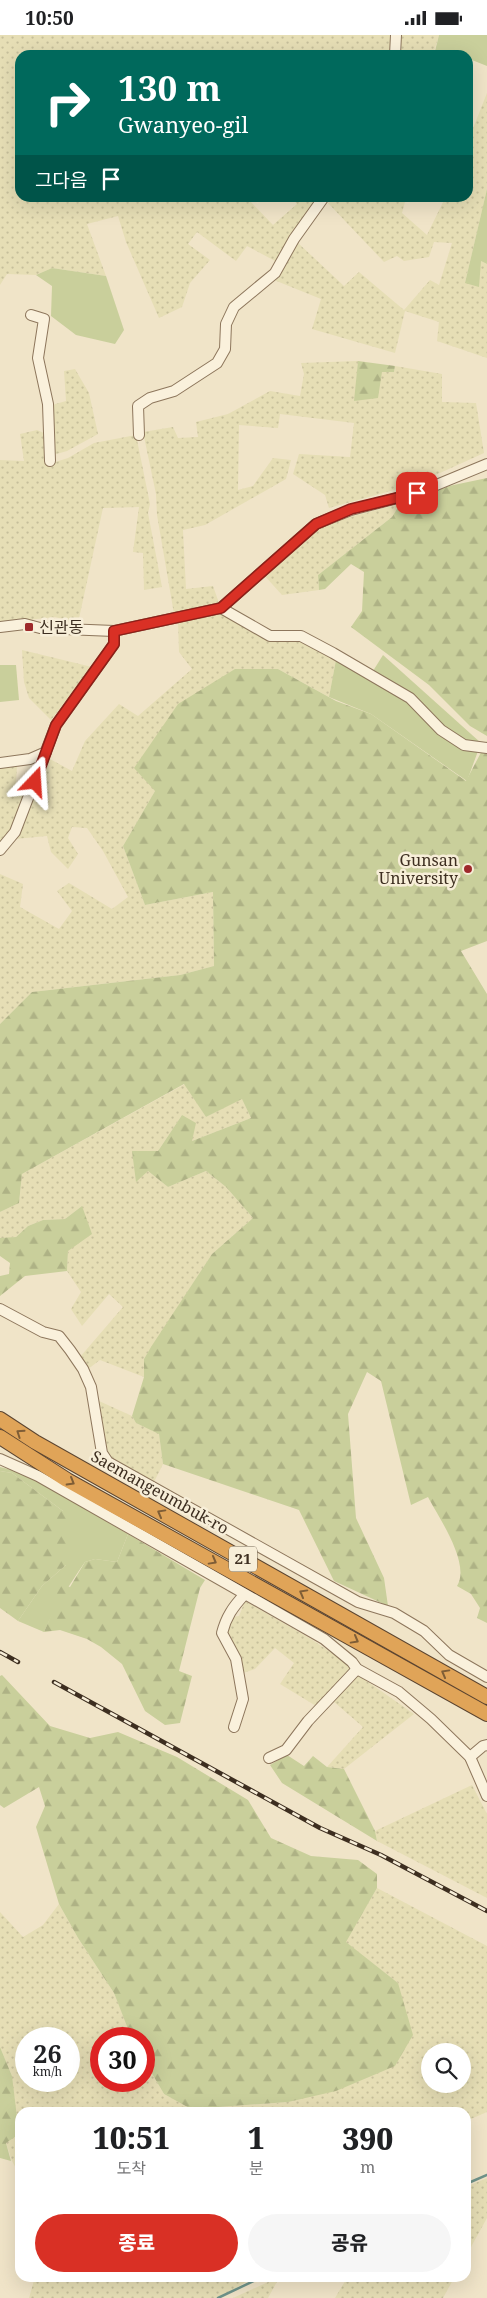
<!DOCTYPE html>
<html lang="ko">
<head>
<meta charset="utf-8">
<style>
  body { margin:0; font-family:"Noto Serif","Noto Sans KR",serif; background:#f6f6f6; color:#202124; height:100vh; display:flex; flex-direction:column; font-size:19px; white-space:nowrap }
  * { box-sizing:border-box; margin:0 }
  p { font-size:16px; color:#757577 }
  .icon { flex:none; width:28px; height:28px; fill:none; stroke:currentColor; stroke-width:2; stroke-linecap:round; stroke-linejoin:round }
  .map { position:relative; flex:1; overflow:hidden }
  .sheet { position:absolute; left:15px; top:2072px; width:456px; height:175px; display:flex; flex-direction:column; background:#fff; border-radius:15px; box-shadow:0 5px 20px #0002 }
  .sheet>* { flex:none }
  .guide { position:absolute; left:15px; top:15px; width:458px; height:152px; border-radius:15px; box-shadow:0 5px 20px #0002; background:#00695c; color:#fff; overflow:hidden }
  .tools { position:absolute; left:421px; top:2008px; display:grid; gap:10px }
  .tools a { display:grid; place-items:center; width:50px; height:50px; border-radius:50%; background:#fff; box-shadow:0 5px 20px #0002; font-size:25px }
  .speed { position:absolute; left:15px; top:1992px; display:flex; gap:10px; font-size:25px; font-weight:700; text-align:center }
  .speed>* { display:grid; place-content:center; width:65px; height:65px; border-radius:50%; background:#fff; box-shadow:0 5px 20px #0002; line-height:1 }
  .speed small { font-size:12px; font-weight:400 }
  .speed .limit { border:8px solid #d22; background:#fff; color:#111 }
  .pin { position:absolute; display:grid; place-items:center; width:42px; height:42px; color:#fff; margin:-21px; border-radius:10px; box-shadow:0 2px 8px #0006 }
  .me { position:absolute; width:55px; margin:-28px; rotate:20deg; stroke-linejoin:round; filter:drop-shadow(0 0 4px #0008) }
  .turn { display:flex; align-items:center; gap:18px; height:105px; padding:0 20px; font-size:22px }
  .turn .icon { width:65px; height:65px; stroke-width:2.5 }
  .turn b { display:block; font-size:35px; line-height:42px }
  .then { display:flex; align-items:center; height:48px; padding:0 20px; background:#0003; gap:10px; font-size:19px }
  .eta { display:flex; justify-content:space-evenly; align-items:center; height:85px; text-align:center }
  .eta b { font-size:30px; font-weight:800; line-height:35px }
  .action { display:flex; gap:10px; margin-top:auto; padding:10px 20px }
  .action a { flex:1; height:58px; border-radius:30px; background:#d93025; color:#fff; font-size:20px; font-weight:800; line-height:58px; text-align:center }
  .action a+a { background:#f6f6f6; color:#202124 }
  .status { display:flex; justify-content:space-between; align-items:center; height:35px; padding:0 25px; background:#fff; direction:ltr }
  .status svg { height:14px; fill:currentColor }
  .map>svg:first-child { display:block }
</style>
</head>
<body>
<div class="status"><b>10:50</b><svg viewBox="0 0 49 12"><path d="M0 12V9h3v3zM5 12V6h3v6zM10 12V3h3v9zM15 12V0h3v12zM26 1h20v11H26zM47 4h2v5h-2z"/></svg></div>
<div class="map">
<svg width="487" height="2263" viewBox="0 0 487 2263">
  <defs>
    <pattern id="farmland-dots" width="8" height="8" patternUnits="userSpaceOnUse" patternTransform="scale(1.25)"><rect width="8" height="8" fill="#e6deb5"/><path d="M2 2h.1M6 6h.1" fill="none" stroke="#c6bf9b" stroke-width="1.8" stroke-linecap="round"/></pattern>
    <pattern id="forest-firs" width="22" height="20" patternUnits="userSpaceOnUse" patternTransform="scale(1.25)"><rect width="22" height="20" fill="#c9cf9b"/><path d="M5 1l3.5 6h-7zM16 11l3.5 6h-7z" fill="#aeb285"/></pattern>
  </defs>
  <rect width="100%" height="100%" fill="#f0e4c8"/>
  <!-- farmland -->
  <g fill="url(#farmland-dots)" fill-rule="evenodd">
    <path d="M0 0H392L390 20H20V162L247 163 273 190 297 169 292 163H319L277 227 247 211 236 226 197 197 188 209 210 225 190 248 182 272 159 283 126 207 118 181 87 189 106 241 52 233 36 240 7 239 0 250Z"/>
    <path d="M400 0H439L433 20H400Z"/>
    <path d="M487 58V154L465 248 481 226 487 229V323L437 306 439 287 405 276 395 318 312 294 321 264 274 245 297 207 344 251 359 237 404 275 430 245 439 250 452 208 434 207 429 222 404 226 397 221 384 227 328 168 337 163H406L402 178 427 200 445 163 468 162V106Z"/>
    <path d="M358 326 355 366 382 337H394L395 331 442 339V367L476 368 484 418 440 438 394 455 329 473 325 460 293 439 299 419 350 422 354 388 280 379 278 393 239 390 238 455 253 451 273 423 291 425 286 444 205 490 183 495 186 554 213 551 219 568 174 579 157 480 156 459 143 397 173 392 178 403 198 402 196 387 228 379 270 356 300 361 304 339 301 328Z"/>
    <path d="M75 334 89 358 98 399 67 416 53 420 52 370 66 366 64 336Z"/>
    <path d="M37 395 44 398 46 430 68 423 94 408 136 400 150 469 148 478 162 552 144 555 143 518 133 517 139 472 103 473 78 588 55 582 0 588V425L24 426 20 399Z"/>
    <path d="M400 469 392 482 318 540 319 555 282 560 263 539 310 499 331 487Z"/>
    <path d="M221 577 271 604 300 605 336 625 329 662 278 634 155 756 123 811 145 870 213 857 214 931 180 940 32 957 0 989V839L23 849 20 872 59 894 72 876 57 856 69 848 112 874 128 862 103 816 87 793 72 792 68 803 78 819 68 834 51 817 47 801 15 804 48 723 72 736 85 706 119 669 138 681 192 634 179 617 178 587Z"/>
    <path d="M22 615 92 632 51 685 29 663 24 647Z"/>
    <path d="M17 729 16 751 27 754 12 793 0 810V732Z"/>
    <path d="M185 1049 206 1082 242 1063 251 1083 192 1106 182 1080 158 1116 148 1136 168 1152 206 1136 226 1152 253 1183 212 1219 144 1324V1342L100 1325 88 1334 80 1322 123 1272 109 1259 82 1291 71 1274 81 1257 67 1236 68 1216 82 1171 65 1184 43 1185 28 1191 16 1202 3 1204 0 1203V1177L19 1168 22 1139Z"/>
    <path d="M95 1366H99L132 1381 136 1388 159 1398 163 1429 153 1449 110 1424Z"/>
    <path d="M245 1566 311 1604 342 1625 350 1633 316 1671 280 1649 294 1628 275 1613 255 1634 243 1638 237 1616 226 1598 232 1582 239 1581Z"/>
    <path d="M358 1640 414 1679 344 1734 327 1732 363 1692 333 1666Z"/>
    <path d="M472 1750 487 1779V1863L377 1806 375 1796Z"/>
    <path d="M377 1853 487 1911V2077L466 2086V2078H20V2141L12 2126 6 2108 12 2041 0 2012V1877L23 1902 43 1890 59 1869 78 1903 114 1958 133 2004H101V2046H144V2025L164 2059 191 2074 288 2067 398 1948 345 1907ZM26 2004H69V2046H26ZM430 2016H462V2049H430Z"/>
    <path d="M487 2143V2183L466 2221V2152Z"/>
    <path d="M35 2242H252V2243L220 2263H29Z"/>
    <path d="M277 2243H279L268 2263H233Z"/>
    <path d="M347 2243V2242L454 2243 443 2263H335Z"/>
  </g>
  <!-- green -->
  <g fill="#c9cf9b">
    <path d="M439 0H487V31L472 25 468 31V20H434Z"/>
    <path d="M487 154V229L481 226 479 252 465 248Z"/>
    <path d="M52 233 106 241 124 295 115 309 76 300 51 281 52 251 36 240Z"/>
    <path d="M383 620 481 708 462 705 373 636Z"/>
    <path d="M336 625 385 650 478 716 467 746 371 679 329 662Z"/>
    <path d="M0 630H16L19 665 0 667Z"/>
    <path d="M0 1432 24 1438 128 1499 117 1527 95 1524 85 1527C69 1550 55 1572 44 1597L18 1586 42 1551 66 1530 63 1476 12 1438 0 1436Z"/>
  </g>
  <!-- forest -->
  <g fill="url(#forest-firs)">
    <path d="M358 326 395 331 394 337H382L378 363 354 366Z"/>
    <path d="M487 443V701L470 691 429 650 351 592 362 576 364 537 351 529 325 554 319 555 318 540 392 482 400 469 449 451Z"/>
    <path d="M235 634H278L336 666 371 679 466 746 487 706V906L461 916 487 959V1588L477 1583 480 1573 471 1559 457 1551C471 1529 439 1483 428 1462L411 1470 381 1346 367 1337 348 1379 356 1483 384 1543 388 1571 334 1546 299 1475 163 1429 159 1399 136 1388 132 1381 144 1342V1324L151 1312 212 1219 253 1183 226 1152 206 1136 168 1152 148 1136 136 1147 132 1116H158L182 1080 196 1088 192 1106 251 1083 242 1064 206 1082 184 1049 22 1139 19 1168 0 1177V989L32 957 180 940 214 931 213 857 145 870 123 811 155 756 134 733 178 669Z"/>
    <path d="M82 1171 92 1199 68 1216 67 1236 25 1241 0 1261V1241L9 1239 10 1228 0 1221V1203L16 1202 28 1191 43 1185 65 1184Z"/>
    <path d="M0 1436 12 1438 63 1476 69 1486 66 1530 42 1551 18 1586 0 1573Z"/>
    <path d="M128 1499 205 1545 200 1553 179 1636 192 1641 180 1688 165 1690 145 1676 122 1629 101 1612 87 1604 60 1595 44 1597 57 1567 56 1547 70 1552 85 1527 95 1524 117 1527Z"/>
    <path d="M2 1640 50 1691 90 1703 118 1697 177 1722 248 1765 271 1803 311 1821 358 1825 377 1839V1853L346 1907 398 1948 413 2000 395 2031 336 2056 288 2067 191 2074 164 2059 144 2025V2004H132L114 1958 78 1903 59 1869 36 1792 45 1771 39 1752 4 1773 0 1770V1641Z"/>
    <path d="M287 1720 304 1731 313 1721 327 1732 344 1734 375 1796 377 1806 282 1748 270 1730Z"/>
    <path d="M0 2012 12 2041 19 2099 6 2108 11 2126 0 2123Z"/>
  </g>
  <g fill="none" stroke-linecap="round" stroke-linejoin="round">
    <!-- stream -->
    <g stroke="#6f938a" stroke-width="2.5">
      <path d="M466 2149 487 2140"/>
      <path d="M218 2263 262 2242"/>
    </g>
    <defs>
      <g id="minor">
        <path d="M395 20 396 0"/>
        <path d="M31 280 44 284 38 323 48 369 50 426"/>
        <path d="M139 400 138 371 150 363 174 356 217 328 225 314 226 289 234 272 275 238 294 204 324 162"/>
        <path d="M221 573 270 601H301L333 618 410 663 441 695 464 710 487 713"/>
        <path d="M0 592 25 589 40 593 114 596 221 573 316 489 351 475 417 458 487 429"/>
        <path d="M0 728 30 724 46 717"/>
        <path d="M0 815 15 797 56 690 114 609V596"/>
        <path d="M0 1274 43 1297 59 1301 70 1315 83 1334 91 1352 102 1418 108 1427 358 1567 394 1578 424 1596 449 1620 487 1642"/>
        <path d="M0 1424 38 1441 324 1604 352 1627 357 1634 399 1657 431 1684 470 1722 487 1761"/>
        <path d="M234 1692 243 1664 236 1624 222 1598C226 1582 233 1572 244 1560"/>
        <path d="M470 1722 483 1711 487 1710"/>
        <path d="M269 1723 286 1715 308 1686 357 1634"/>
      </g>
      <g id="highway">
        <path d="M0 1384 35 1407 487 1662"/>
        <path d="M0 1402 67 1445 487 1679"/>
      </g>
    </defs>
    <!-- minor casing -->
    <use href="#minor" stroke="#8d765c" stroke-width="12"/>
    <!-- highway casing -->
    <use href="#highway" stroke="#5b4430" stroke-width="16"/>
    <!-- minor -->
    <use href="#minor" stroke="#faf1dc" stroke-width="10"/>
    <!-- highway -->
    <use href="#highway" stroke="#e0a458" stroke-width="14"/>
    <defs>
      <g id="rail">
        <path d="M0 1617 18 1627"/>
        <path d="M54 1647 320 1793 381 1820 487 1876"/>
      </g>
    </defs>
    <!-- rail casing -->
    <use href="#rail" stroke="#3d2e20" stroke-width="4.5"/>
    <!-- rail -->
    <use href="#rail" stroke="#f7eed8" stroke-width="2.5" stroke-dasharray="8" stroke-linecap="butt"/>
  </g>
  <!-- one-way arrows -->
  <defs><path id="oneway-chevron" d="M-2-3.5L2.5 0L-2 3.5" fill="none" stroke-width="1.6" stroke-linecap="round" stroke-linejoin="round" transform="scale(1.25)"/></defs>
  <g stroke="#7e5d36">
    <use href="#oneway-chevron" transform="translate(20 1398) rotate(-146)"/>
    <use href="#oneway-chevron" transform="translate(71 1447) rotate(30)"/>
    <use href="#oneway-chevron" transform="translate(161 1478) rotate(-151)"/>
    <use href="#oneway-chevron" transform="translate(213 1526) rotate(29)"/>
    <use href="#oneway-chevron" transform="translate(303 1558) rotate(-151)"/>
    <use href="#oneway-chevron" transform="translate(355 1605) rotate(29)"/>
    <use href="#oneway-chevron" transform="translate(445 1638) rotate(-151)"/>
  </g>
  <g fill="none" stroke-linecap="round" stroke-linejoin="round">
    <defs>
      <path id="route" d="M35 747 56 690 114 609V596L221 573 316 489 351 474 417 458"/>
    </defs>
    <!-- route casing -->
    <use href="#route" stroke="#8d1f18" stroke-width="12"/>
    <!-- route -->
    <use href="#route" stroke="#d93025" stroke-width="9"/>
  </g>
  <!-- markers -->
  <g fill="#9e2a2b" stroke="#f7eed8" stroke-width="2">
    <rect x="24" y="587" width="10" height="10" rx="2.5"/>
    <circle cx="468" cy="834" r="5"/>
  </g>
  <g text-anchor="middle" stroke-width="5" stroke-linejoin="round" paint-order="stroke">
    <!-- shield labels -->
    <rect fill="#f7eed8" stroke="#756857" stroke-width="1" x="229" y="1511.5" width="28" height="25" rx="4"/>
    <g font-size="15" font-weight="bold" fill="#3d2e20">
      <text x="243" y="1529">21</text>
    </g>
    <!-- poi labels -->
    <g font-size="16" fill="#3d2e20" stroke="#f7eed8" text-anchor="start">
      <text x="39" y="598">신관동</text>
      <text x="458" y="831" text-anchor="end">Gunsan<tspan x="458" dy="18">University</tspan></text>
    </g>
    <!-- street labels -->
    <g font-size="16" fill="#3d2e20" stroke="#f7eed8">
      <text transform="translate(160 1457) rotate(29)" y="6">Saemangeumbuk-ro</text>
    </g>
  </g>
</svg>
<div class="tools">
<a><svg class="icon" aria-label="search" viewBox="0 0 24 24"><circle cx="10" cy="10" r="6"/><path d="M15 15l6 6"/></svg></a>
</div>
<div class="speed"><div>26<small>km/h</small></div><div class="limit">30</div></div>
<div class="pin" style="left:417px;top:458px;background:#d93025"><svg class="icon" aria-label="arrive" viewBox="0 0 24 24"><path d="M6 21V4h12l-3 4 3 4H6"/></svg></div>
<svg class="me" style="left:35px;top:747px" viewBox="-20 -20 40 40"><path d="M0-17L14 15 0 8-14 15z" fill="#d93025" stroke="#fff" stroke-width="4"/></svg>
<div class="guide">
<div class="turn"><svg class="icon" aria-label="right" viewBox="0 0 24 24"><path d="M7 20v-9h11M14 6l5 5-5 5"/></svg><div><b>130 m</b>Gwanyeo-gil</div></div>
<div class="then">그다음<svg class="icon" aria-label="arrive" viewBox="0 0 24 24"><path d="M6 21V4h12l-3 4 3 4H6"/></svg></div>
</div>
<section class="sheet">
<div class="eta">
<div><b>10:51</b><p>도착</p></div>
<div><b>1</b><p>분</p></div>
<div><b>390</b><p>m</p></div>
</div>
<div class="action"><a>종료</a><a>공유</a></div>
</section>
</div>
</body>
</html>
